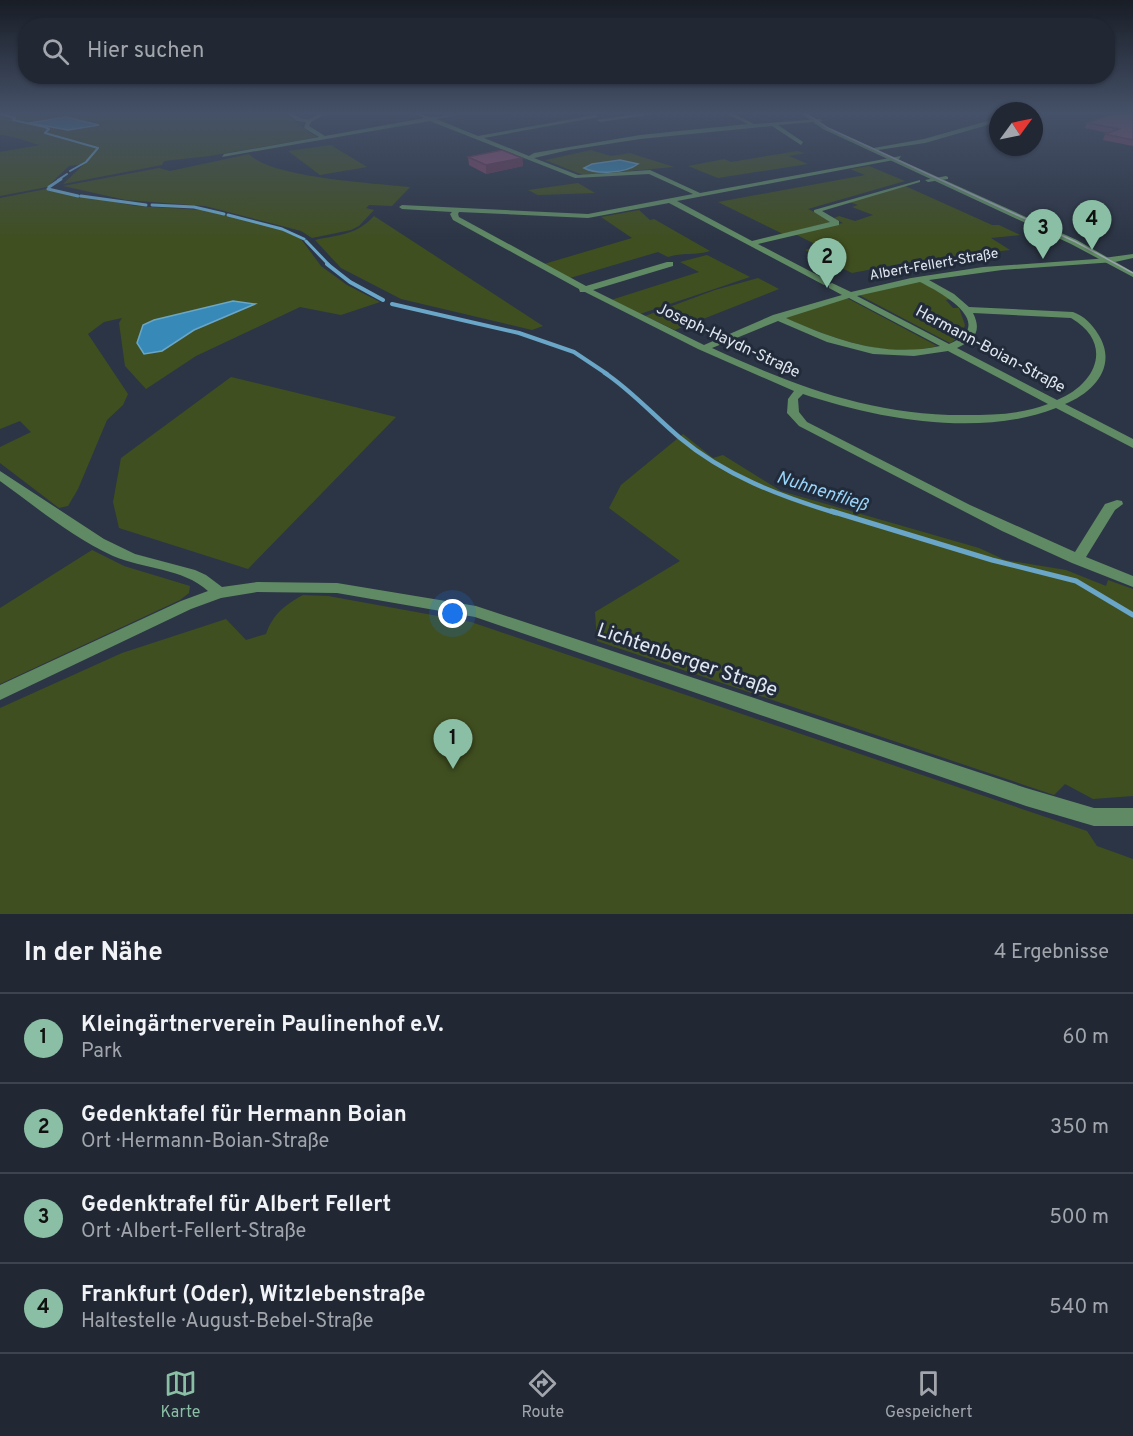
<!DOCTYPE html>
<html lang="de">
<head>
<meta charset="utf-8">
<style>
  :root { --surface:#212834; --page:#2d3440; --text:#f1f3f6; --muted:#a2a6ac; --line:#3e444f; --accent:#8abfa5 }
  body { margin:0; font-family:Overpass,sans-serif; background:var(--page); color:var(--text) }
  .compass { position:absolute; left:989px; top:102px; width:54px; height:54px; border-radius:50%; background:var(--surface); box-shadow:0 2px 4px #0004; rotate:57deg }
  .you { position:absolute; left:453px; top:614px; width:21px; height:21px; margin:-15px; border:4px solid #fff; border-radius:50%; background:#1a73e8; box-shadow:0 0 0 9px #1a73e833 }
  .badge { display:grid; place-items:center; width:39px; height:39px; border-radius:50%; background:var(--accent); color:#111; font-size:20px; font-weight:700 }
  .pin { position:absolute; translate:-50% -50px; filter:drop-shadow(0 2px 3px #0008) }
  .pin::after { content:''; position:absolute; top:32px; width:21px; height:18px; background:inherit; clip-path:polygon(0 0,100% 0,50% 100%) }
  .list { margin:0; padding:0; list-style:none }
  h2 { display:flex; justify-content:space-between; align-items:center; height:78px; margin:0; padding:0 24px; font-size:26px }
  h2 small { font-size:20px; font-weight:400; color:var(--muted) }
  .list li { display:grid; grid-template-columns:39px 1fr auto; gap:18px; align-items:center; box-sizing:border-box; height:90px; padding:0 24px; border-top:2px solid var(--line) }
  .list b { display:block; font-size:22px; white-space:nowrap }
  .list p { margin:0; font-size:20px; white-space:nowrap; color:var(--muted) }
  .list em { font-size:20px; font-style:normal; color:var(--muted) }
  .icon { flex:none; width:33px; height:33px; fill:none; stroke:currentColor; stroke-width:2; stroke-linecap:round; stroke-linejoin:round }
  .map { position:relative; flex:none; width:1133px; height:914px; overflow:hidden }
  .search { position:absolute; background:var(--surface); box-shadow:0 2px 4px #0004; left:18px; right:18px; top:18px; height:66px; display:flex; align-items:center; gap:15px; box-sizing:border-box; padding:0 21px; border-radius:24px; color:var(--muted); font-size:22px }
  .sheet { height:438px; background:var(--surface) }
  nav { display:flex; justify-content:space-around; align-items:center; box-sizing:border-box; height:84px; border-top:2px solid var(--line); background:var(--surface); font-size:16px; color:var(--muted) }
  nav a { display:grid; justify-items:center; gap:3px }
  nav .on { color:var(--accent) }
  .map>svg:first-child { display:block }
</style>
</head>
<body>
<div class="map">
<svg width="1133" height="914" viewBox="0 0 1133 914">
  <rect width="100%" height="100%" fill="#2c3545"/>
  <path fill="#404f20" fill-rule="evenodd" d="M0,112L47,115L59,112H282C295,120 304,130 317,137L210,156L164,161L162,165L63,184L84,164L69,166L47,187L0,196V152L40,145C26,142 15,136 0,135ZM66,117L99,123L68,130L29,123Z
    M331,145L367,167L320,175L288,151Z
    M591,150L611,156L630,153L674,167L583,175L545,160Z
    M797,151L805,153L789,156L808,164L718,178L688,166L724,159L731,162Z
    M249,154C272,178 375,183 410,187L392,206L369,205L366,208L374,210L359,226L351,230L312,238L301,231L205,206L126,200L63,186L159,168L170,171Z
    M869,166L905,181L808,209L834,221L783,234L718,202L865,175L850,169Z
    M578,183L595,193L538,195L528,190Z
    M903,185L992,225H999L1020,235L991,238L1010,250L915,261L852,273L805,250L819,246L795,234L843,223L834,218L839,216L855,221L873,215L852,207L858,205L849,202Z
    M46,189L136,206L203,210L278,228L301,239L321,266L347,285L380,302L341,315L300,307L196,356L146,389L125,366L119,323L122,318L104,322L88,334L128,394L123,405L107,420L78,489L68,506L59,508L0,463V447L31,432L20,421L0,429V198Z
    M639,210L650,220L654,219L710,251C693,256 683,252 668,257L658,252L570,278L544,264L632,238L601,217Z
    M374,216L543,326L532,330L401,299L341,268L315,240C338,235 357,235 374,216Z
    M707,255L750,277L640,314L611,300L699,272L680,262Z
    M758,278L779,289L675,330L645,316L715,290Z
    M921,281L950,299L946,300L953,308H959L965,325L961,336L950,343L859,295Z
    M847,298L937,346C887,360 830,337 784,318Z
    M231,377L396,417L248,569L119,528L113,502L121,458Z
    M683,434L713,458L723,455L781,491L979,548L1005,560L1066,570L1106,586L1108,580L1133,589V796L1093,799L1065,784L1054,795L597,641L595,612L680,561L609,508L621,485Z
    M92,550L124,566L190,586L189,593L180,600L0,684V608Z
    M303,595L328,596L471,622L1087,831L1097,846L1133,859V914H0V708L122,653L226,619L246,640L266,634C273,614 285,605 303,595Z"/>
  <path fill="#378ab7" stroke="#6aa6c8" stroke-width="1.5" d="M66,117L99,125L68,130L29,123Z
    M620,160L638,164C626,173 597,175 584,168L592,164Z
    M233,301L255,304L194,330L162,351L144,354L137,343L143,325L154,320Z"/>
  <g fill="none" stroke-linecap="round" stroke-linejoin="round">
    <path stroke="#6aa6c8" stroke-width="2" d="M0,114L15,118L13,120L45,127L49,129L45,133L98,148L86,162L70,171
      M58,180L67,174"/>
    <path stroke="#6aa6c8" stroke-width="3" d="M49,187L61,179
      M48,189L78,196
      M81,196L146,205
      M152,205L194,207L224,214
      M228,215L282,229L304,239
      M306,241L329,265"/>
    <path stroke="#6aa6c8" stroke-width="4" d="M327,264L350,282L383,300
      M392,304L519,333L574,352L607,374"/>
    <path stroke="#6aa6c8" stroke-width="4.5" d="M605,373C632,391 654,416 679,437C724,475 779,496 836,513"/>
    <path stroke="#6aa6c8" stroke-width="5" d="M831,511L992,560L1076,581L1133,615"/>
    <path fill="#608a64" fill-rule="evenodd" d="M285,112C294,112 300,121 309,119C316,117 320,112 328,112L311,122L309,126L325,136L425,118L411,112C418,112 423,116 430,117C441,119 459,112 471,112L436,119L478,136L595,115L598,117L484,138L529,156L534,153L640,135L748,124L723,112H730L754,124L820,119L823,121L778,125L803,142L801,145L772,126L640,139L569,150L534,158L578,175L650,170L700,193L901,156L899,159L677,201L752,241L830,222L814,212V210L920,180V182L822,211L839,221V225L758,244L827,280V284L824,285L669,203L588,218L459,212L458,214L459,217L586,286L667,262H673V266L593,290L704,345L773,315L842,295L829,288V284L832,283L851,292L911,278L983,267L1096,259L1133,254V258L1115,262L1002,270L929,280L954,294L969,307L1073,312C1084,316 1092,324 1098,334C1118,365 1095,392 1065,404L1133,439V448L1056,408C981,438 877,419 803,394L798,399L799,412L807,422L970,505L1075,552L1105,504L1117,500L1122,501L1123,504L1115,510L1086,557L1133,576V587L1072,563L1002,531L799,426L787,413L788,399L794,391L698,349L585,292H580L579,289L453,220L450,214L452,212L402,209L399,207L402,205L588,214L693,194L649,174L575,178L430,121L222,157L224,154L319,137L304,128L306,122L297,121ZM920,282C942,293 998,324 949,344L857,296ZM849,298L940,346C885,358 835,340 786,318ZM973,313L1071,318C1114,343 1097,384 1057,400L957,348C975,340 982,331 973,313ZM778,321L827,342L873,354L914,356L948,351L1048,404C1022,414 994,415 967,415C873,416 795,386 712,348Z
      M649,112H666L600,122L597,120Z
      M998,118V122L925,143L871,151L868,149L924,139Z
      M946,176L948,177V179L928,182L925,180Z
      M0,471L104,539L135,554L195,570L206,575L222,587L257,582L337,583L476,606L1026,788L1094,808H1133V826H1094L1026,806L475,617L337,593L257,592L221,598L191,609L0,700V685L181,601L208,591C183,568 143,569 113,556C72,537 36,507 0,481Z"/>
    <path fill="#608a64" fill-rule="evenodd" d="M799,112H805L827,127L1077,240L1133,272V277L1071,244L823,129Z"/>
    <path stroke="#9aa2ae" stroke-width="1.5" d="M804,112L828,128L1076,242L1133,273"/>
  </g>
  <path fill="#804364" d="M1133,112V146L1103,140L1105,134L1108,133L1085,128L1087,123Z
    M468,157L522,158L523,166L486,174L469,165Z"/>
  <path fill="#683751" d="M522,158L523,166L486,174V165Z"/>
  <path fill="#954e74" stroke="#683751" stroke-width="1.5" d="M1119,112H1133V140L1105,134L1119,129L1087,123Z
    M502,150L522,158L486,165L468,157Z"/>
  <linearGradient id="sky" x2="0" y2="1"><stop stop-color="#181d26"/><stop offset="0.47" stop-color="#455168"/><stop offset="1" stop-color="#455168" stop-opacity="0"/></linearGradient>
  <rect width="1133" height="240" fill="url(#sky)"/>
  <g text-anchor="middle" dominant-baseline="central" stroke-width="6" stroke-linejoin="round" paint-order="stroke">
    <g font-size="14" fill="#e0e7f1" stroke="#222b3a">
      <text transform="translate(934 265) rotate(-10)">Albert-Fellert-Straße</text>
    </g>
    <g font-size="16" fill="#e0e7f1" stroke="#222b3a">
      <text transform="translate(728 341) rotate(25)">Joseph-Haydn-Straße</text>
      <text transform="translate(990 350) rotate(28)">Hermann-Boian-Straße</text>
    </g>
    <g font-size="18" font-style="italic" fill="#99d5fa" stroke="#222b3a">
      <text transform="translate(822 492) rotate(18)">Nuhnenfließ</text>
    </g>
    <g font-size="20" fill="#e0e7f1" stroke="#222b3a">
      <text transform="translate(687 661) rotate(19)">Lichtenberger Straße</text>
    </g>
  </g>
</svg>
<svg class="compass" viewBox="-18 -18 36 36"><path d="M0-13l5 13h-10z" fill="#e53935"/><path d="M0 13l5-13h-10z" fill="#a2a6ac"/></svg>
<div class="you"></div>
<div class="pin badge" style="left:453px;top:769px">1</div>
<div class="pin badge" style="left:827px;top:288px">2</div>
<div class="pin badge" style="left:1043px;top:259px">3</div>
<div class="pin badge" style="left:1092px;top:250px">4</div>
<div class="search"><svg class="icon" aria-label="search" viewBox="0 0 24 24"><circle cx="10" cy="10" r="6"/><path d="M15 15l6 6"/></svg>Hier suchen</div>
</div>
<section class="sheet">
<h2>In der Nähe<small>4 Ergebnisse</small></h2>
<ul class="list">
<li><span class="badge">1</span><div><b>Kleingärtnerverein Paulinenhof e.V.</b><p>Park</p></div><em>60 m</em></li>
<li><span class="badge">2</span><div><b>Gedenktafel für Hermann Boian</b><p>Ort · Hermann-Boian-Straße</p></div><em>350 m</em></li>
<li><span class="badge">3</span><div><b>Gedenktrafel für Albert Fellert</b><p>Ort · Albert-Fellert-Straße</p></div><em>500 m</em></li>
<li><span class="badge">4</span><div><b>Frankfurt (Oder), Witzlebenstraße</b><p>Haltestelle · August-Bebel-Straße</p></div><em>540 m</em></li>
</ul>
</section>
<nav>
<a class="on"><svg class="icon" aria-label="map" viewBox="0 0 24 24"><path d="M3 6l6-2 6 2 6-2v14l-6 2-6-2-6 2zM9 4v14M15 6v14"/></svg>Karte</a>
<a><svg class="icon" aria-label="directions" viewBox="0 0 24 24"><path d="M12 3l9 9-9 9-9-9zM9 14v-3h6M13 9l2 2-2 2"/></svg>Route</a>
<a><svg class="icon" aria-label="saved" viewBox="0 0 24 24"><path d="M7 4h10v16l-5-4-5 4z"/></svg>Gespeichert</a>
</nav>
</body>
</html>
